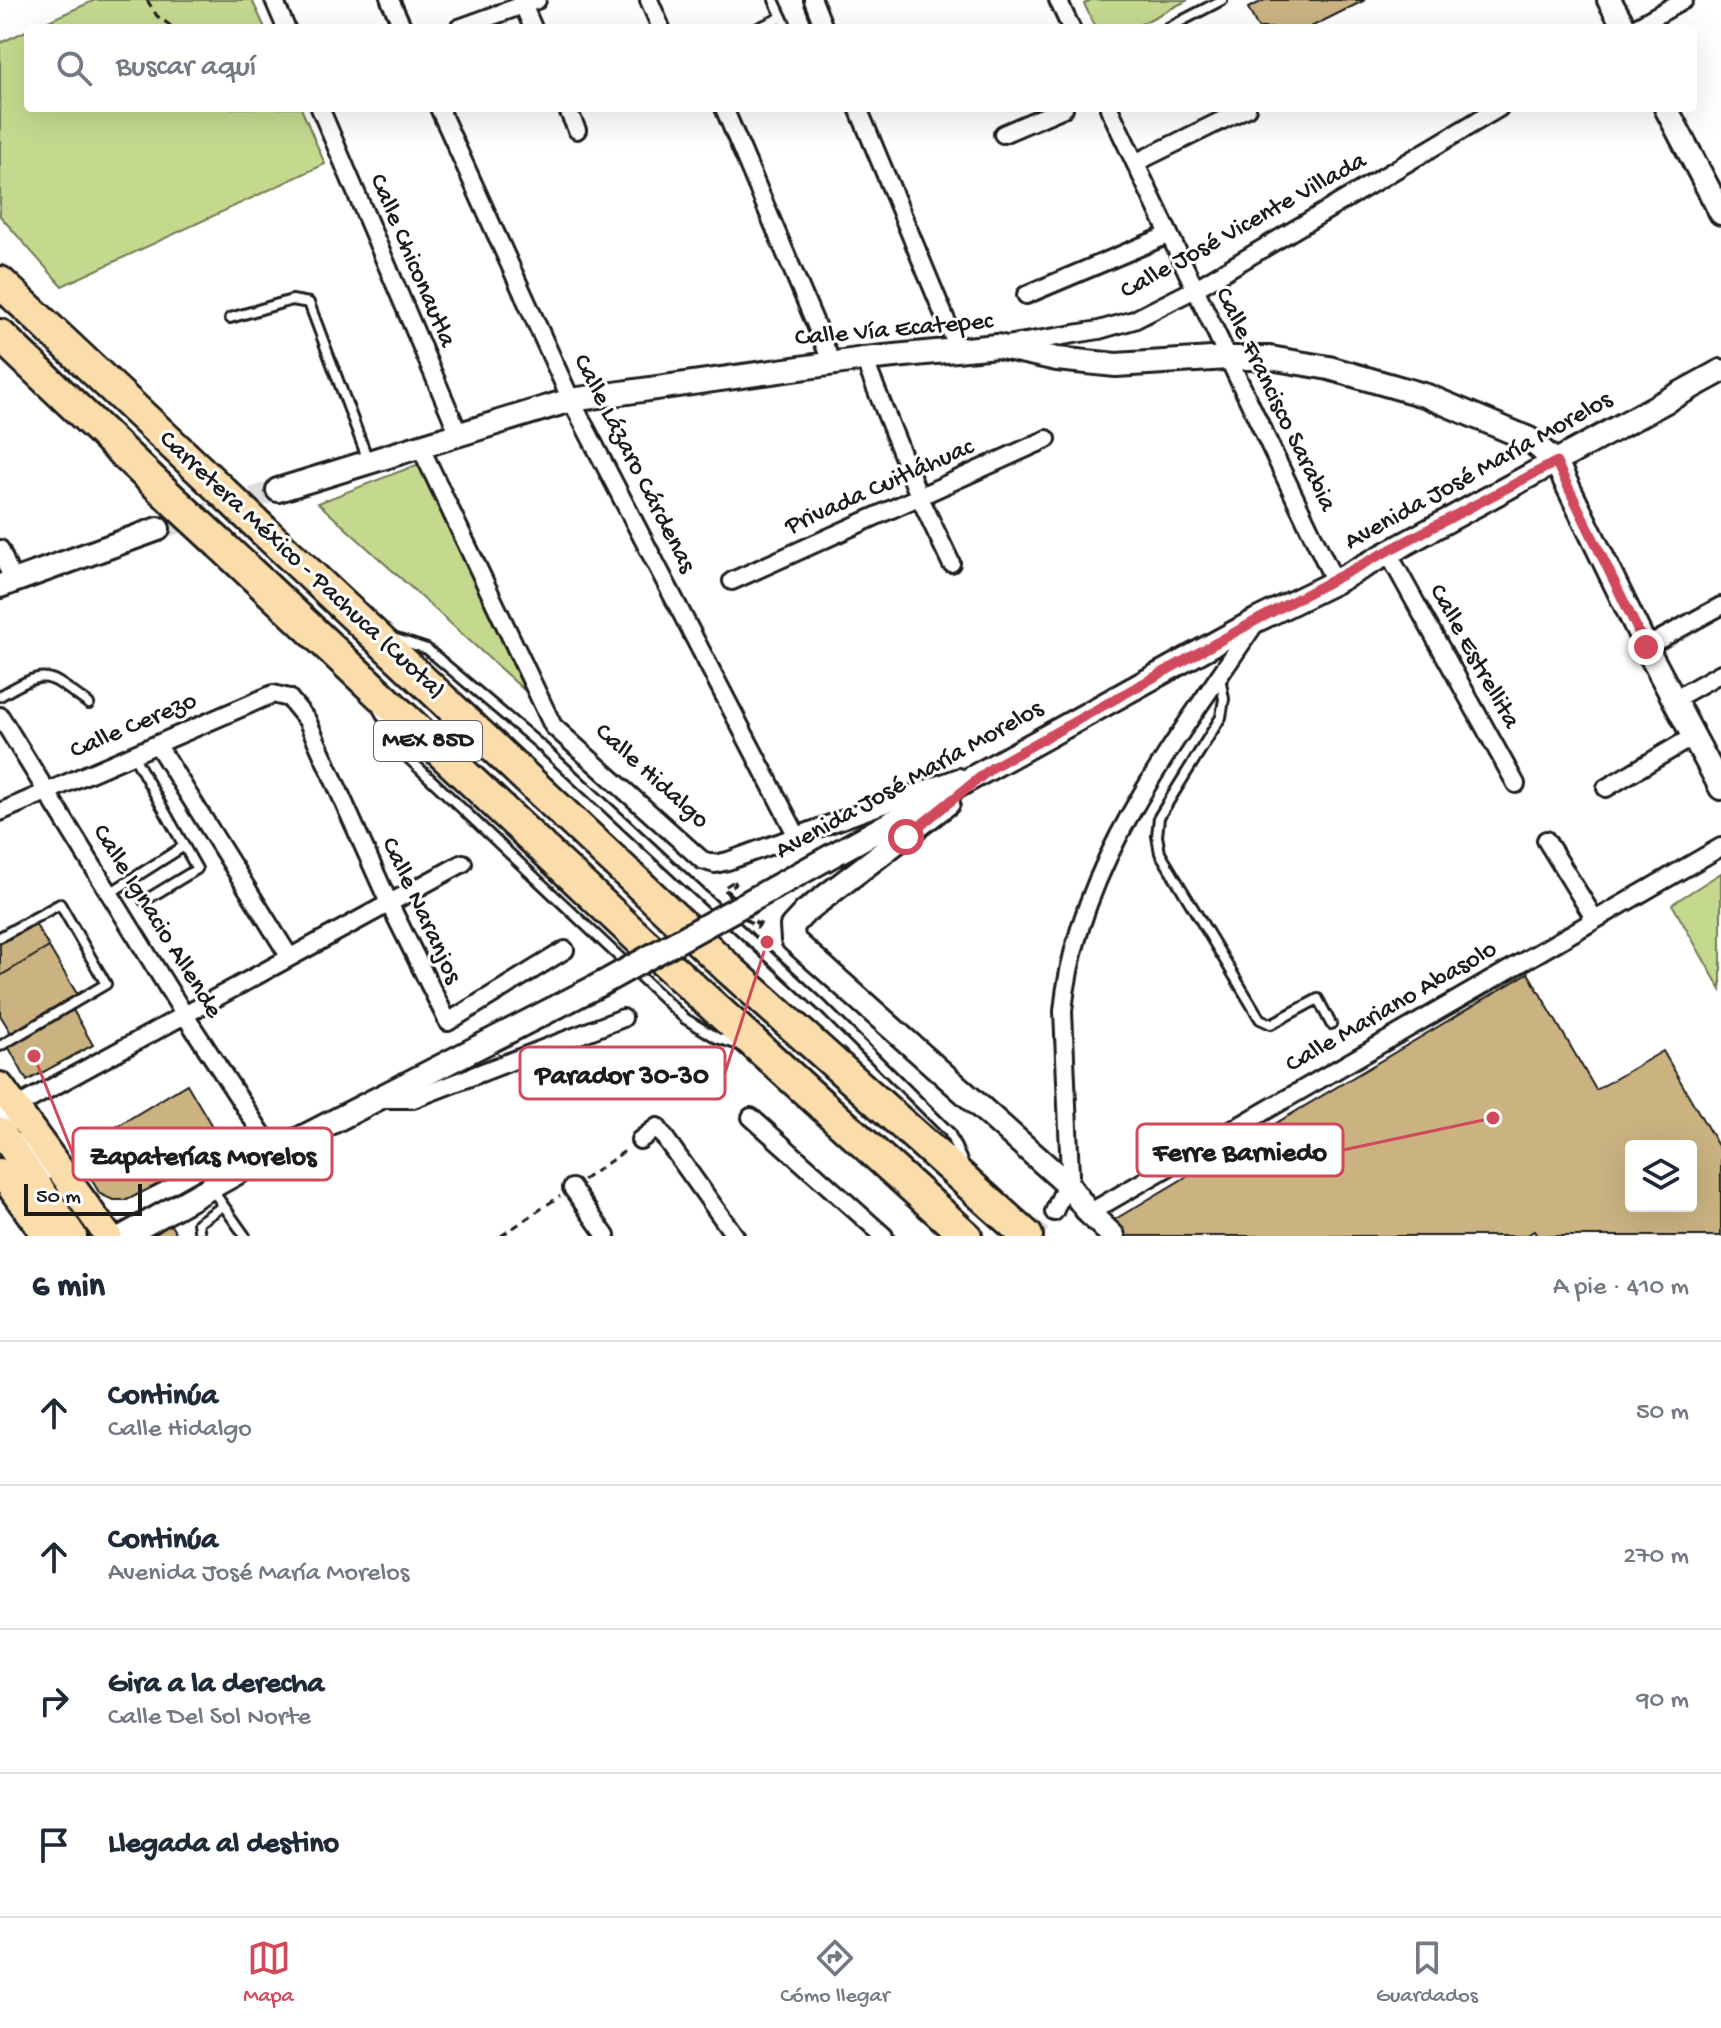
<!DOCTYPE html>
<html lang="es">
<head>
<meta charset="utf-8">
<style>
  :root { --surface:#fff; --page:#f2f2f3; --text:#1f2937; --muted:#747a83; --line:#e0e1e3; --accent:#d1495b }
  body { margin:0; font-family:"Gochi Hand",sans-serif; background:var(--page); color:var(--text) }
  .controls { position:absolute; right:24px; bottom:24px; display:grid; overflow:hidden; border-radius:8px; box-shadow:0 8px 32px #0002 }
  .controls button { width:72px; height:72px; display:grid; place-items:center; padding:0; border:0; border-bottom:2px solid var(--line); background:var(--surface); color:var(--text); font:40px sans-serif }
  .scale { position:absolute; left:24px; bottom:20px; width:118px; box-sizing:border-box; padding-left:8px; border:4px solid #1c1c1c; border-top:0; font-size:22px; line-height:28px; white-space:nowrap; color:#1c1c1c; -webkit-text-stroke:6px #fff; paint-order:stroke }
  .stop { position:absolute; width:24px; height:24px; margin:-18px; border:6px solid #d1495b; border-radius:50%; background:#fff }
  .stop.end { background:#d1495b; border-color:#fff; box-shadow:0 2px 8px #0008 }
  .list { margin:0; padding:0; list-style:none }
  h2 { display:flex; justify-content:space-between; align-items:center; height:104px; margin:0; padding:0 32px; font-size:34px }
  h2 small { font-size:26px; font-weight:400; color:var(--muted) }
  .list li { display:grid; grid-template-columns:52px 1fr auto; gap:24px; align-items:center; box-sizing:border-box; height:144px; padding:0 32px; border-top:2px solid var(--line) }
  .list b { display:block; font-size:30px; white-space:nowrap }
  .list p { margin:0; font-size:26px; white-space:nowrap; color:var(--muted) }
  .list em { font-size:26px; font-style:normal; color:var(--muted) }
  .icon { flex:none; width:44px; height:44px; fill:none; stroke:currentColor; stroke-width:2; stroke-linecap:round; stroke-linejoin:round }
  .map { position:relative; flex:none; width:1721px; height:1236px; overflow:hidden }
  .search { position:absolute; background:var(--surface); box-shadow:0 8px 32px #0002; left:24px; right:24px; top:24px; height:88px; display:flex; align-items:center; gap:20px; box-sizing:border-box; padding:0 28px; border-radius:8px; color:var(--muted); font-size:30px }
  .sheet { height:680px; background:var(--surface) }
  nav { display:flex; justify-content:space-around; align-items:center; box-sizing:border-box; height:112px; border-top:2px solid var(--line); background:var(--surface); font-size:22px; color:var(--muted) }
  nav a { display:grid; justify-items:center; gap:4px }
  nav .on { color:var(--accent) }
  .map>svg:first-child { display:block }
</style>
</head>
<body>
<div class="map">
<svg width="1721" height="1236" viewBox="0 0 1721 1236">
  <rect width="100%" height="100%" fill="#fff"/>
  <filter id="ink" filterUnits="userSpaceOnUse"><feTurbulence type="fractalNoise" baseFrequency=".0125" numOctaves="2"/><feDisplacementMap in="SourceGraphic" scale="16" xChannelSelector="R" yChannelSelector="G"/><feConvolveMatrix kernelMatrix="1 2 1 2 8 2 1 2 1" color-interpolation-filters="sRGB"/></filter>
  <g filter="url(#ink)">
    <path fill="#c4d98e" stroke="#707a55" stroke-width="2" d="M95,0H252L265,28H33Z
      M1091,0H1188L1133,28H1096L1084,4Z
      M28,30V108H301L325,164L62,286L0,216V43Z
      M419,464L525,691L318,503Z
      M1721,873V990L1672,904Z"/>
    <path fill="#cab281" stroke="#1c1c1c" stroke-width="2" fill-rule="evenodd" d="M1265,0H1365L1309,28H1258L1248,8Z
      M33,920L49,947L0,976V939Z
      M49,947L77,994L11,1033L0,1015V976Z
      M1528,973L1596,1090L1663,1051L1721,1151V1236H1537L1534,1231L1526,1236H1122L1107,1224ZM1631,1146H1691V1206H1631Z
      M73,1010L93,1045L27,1081L8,1046Z
      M187,1084L226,1150L127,1200H113L100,1194L75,1152Z
      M170,1224L178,1236H153Z"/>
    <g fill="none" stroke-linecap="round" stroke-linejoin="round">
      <path stroke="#ddd" stroke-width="16" stroke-dasharray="16 8" stroke-linecap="butt" d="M1032,1236L1054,1212"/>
      <path stroke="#ddd" stroke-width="22" stroke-dasharray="22 11" stroke-linecap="butt" d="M158,529L278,490"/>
      <g stroke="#1c1c1c" stroke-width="14">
        <path id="lane" d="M774,0L787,28
          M758,28L782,17
          M1168,28L1222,0
          M230,318L292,300L309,303L368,460
          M396,639L427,649L539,744L822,1006L949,1132L963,1163
          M1220,677L1224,699L1221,717L1159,817L1157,836L1160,853L1260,1019L1271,1024L1318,999L1331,1024
          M0,696C48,668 46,673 89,704
          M378,709L404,754L684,1018L717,1038L739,1045
          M133,755L197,869L144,901
          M110,893L184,846
          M0,937L60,904L106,984L0,1046
          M0,1111L12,1127
          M20,1138L48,1175
          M211,1188L245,1236
          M200,1236L198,1223L223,1206"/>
      </g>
      <g stroke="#1c1c1c" stroke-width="22">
        <path id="street" d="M274,0L286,28
          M390,0L403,28
          M521,0L533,28
          M649,0L661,28
          M813,0L824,28
          M1058,0L1071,28
          M459,28L537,0
          M1634,28L1684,0
          M320,108L458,432
          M439,108L571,400L797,836
          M567,108L577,130
          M724,108L832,363
          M858,108L958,349
          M1109,108L1335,582
          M1003,134L1064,108
          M1135,163L1247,108
          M1026,295L1168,235
          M1007,345L1099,330L1134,320L1193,290L1499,108
          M864,359L919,496L951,563
          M419,444L553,726L702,860L715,864L728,861L959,777
          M0,549L13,581
          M1388,553L1516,784
          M732,581L1047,439
          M1646,647L1721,606
          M1675,699L1721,673
          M0,716L184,1014L274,1152
          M157,744L289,956
          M1606,788L1694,736
          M0,812L273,694L289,698L307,720L389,903L448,1022L565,950
          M1546,840L1594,918
          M378,1099H413L623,1018
          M16,1107L463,863
          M751,1117L884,1236
          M640,1140L657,1127L735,1236
          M572,1188L606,1236
          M1054,1212L1070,1175L1063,1011C1077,863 1177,741 1256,622
          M1089,1213L1721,847"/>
      </g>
      <g stroke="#1c1c1c" stroke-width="28">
        <path id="secondary" d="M1609,0L1625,28
          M1666,108L1721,213
          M278,490L571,400L864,359L997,346L1057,359L1116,365L1228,358H1270L1329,368L1427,396L1529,439L1556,462L1646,647L1721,788
          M0,586L158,529
          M948,803L805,912L792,926L793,940L1068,1185L1089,1213L1113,1236
          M741,906L1257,620L1335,582L1721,371
          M124,1236L274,1152L601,984"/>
      </g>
      <g stroke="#1c1c1c" stroke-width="32">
        <path id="primary" d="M0,1086L108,1236
          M0,1131L73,1236
          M0,1172L46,1236"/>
      </g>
      <g stroke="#1c1c1c" stroke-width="36">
        <path id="highway" d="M0,282L222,491
          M0,335L178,505
          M263,530L728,968L1027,1236
          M220,544L637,937L966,1236"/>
      </g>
      <path stroke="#1c1c1c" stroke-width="3" stroke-dasharray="8 6" stroke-linecap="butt" d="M147,0L157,16L174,28
        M734,881L736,884L727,890L757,924L763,920L757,928L726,902L731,898L723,888Z
        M583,1180L629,1148
        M501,1236L560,1196"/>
      <use href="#lane" stroke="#fff" stroke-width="8"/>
      <use href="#street" stroke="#fff" stroke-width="16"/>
      <use href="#secondary" stroke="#fff" stroke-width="22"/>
      <use href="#primary" stroke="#faddab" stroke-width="26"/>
      <use href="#highway" stroke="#faddab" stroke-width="30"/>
      <g stroke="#1c1c1c" stroke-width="28" stroke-linecap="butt">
        <path id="secondary-bridge" d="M601,984L741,906"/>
      </g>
      <g stroke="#1c1c1c" stroke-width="36" stroke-linecap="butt">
        <path id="highway-bridge" d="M222,491L263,530
          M178,505L220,544"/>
      </g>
      <use href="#secondary-bridge" stroke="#fff" stroke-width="22"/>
      <use href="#highway-bridge" stroke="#faddab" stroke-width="30"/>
    </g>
  </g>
  <g fill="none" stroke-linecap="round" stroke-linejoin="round" filter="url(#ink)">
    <path stroke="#d1495b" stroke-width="10" d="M906,837L993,767L1257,620L1556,462L1646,647"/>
  </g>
  <g text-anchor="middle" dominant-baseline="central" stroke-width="6" stroke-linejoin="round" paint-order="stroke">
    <rect fill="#fff" stroke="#606060" stroke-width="2" x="374" y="721" width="108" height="40" rx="6"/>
    <g font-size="24" font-weight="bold" fill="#1c1c1c">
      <text x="428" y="741">MEX 85D</text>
    </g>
    <g font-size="26" fill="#1c1c1c" stroke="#fff">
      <text transform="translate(1244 227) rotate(-29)">Calle José Vicente Villada</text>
      <text transform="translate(411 261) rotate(67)">Calle Chiconautla</text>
      <text transform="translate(894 331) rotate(-5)">Calle Vía Ecatepec</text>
      <text transform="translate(1274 400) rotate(64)">Calle Francisco Sarabia</text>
      <text transform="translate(633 464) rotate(63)">Calle Lázaro Cárdenas</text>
      <text transform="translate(1479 472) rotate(-29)">Avenida José María Morelos</text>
      <text transform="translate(880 488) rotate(-24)">Privada Cuitláhuac</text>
      <text transform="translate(301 566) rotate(43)">Carretera México - Pachuca (Cuota)</text>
      <text transform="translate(1473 657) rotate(61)">Calle Estrellita</text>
      <text transform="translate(134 727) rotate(-23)">Calle Cerezo</text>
      <text transform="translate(651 777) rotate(42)">Calle Hidalgo</text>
      <text transform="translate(910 781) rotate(-29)">Avenida José María Morelos</text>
      <text transform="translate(420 911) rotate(65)">Calle Naranjos</text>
      <text transform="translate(156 922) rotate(58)">Calle Ignacio Allende</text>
      <text transform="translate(1392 1008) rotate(-30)">Calle Mariano Abasolo</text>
    </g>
  </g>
  <path fill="none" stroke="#d1495b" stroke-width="3" d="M767 942L725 1073M1493 1118L1343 1150M34 1056L73 1154"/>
  <g fill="#d1495b" stroke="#fff" stroke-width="3">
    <circle cx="767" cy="942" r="8"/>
    <circle cx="1493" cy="1118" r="8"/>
    <circle cx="34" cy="1056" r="8"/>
  </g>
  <g fill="#fff" stroke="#d1495b" stroke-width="3">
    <rect x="520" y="1047" width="205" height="52" rx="8"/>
    <rect x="1137" y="1124" width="206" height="52" rx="8"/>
    <rect x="73" y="1128" width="259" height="52" rx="8"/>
  </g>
  <g font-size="28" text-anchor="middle" font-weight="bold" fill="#1c1c1c">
    <text x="622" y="1083">Parador 30-30</text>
    <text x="1240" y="1160">Ferre Barniedo</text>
    <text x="203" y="1164">Zapaterías Morelos</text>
  </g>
</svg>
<div class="controls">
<button><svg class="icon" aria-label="layers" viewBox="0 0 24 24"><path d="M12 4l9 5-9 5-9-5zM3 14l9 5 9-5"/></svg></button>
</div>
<div class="scale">50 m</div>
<div class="stop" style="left:906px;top:837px"></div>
<div class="stop end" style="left:1646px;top:647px"></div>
<div class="search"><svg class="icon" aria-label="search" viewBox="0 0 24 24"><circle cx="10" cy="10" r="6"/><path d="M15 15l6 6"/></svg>Buscar aquí</div>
</div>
<section class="sheet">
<h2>6 min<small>A pie · 410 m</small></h2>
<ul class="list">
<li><svg class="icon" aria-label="ahead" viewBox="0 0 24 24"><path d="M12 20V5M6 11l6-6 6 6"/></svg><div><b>Continúa</b><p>Calle Hidalgo</p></div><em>50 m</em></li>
<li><svg class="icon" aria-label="ahead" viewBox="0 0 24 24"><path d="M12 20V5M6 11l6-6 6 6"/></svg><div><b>Continúa</b><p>Avenida José María Morelos</p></div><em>270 m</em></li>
<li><svg class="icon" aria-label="right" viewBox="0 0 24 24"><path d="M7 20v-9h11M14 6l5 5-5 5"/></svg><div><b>Gira a la derecha</b><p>Calle Del Sol Norte</p></div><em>90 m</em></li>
<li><svg class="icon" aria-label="arrive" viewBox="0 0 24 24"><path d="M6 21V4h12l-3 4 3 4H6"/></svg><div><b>Llegada al destino</b></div></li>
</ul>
</section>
<nav>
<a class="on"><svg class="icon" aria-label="map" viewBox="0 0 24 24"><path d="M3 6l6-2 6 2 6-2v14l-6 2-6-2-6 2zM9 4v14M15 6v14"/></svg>Mapa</a>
<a><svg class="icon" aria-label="directions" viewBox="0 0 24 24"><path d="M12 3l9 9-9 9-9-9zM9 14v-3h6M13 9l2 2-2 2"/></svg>Cómo llegar</a>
<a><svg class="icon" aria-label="saved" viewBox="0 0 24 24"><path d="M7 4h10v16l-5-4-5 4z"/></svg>Guardados</a>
</nav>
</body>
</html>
